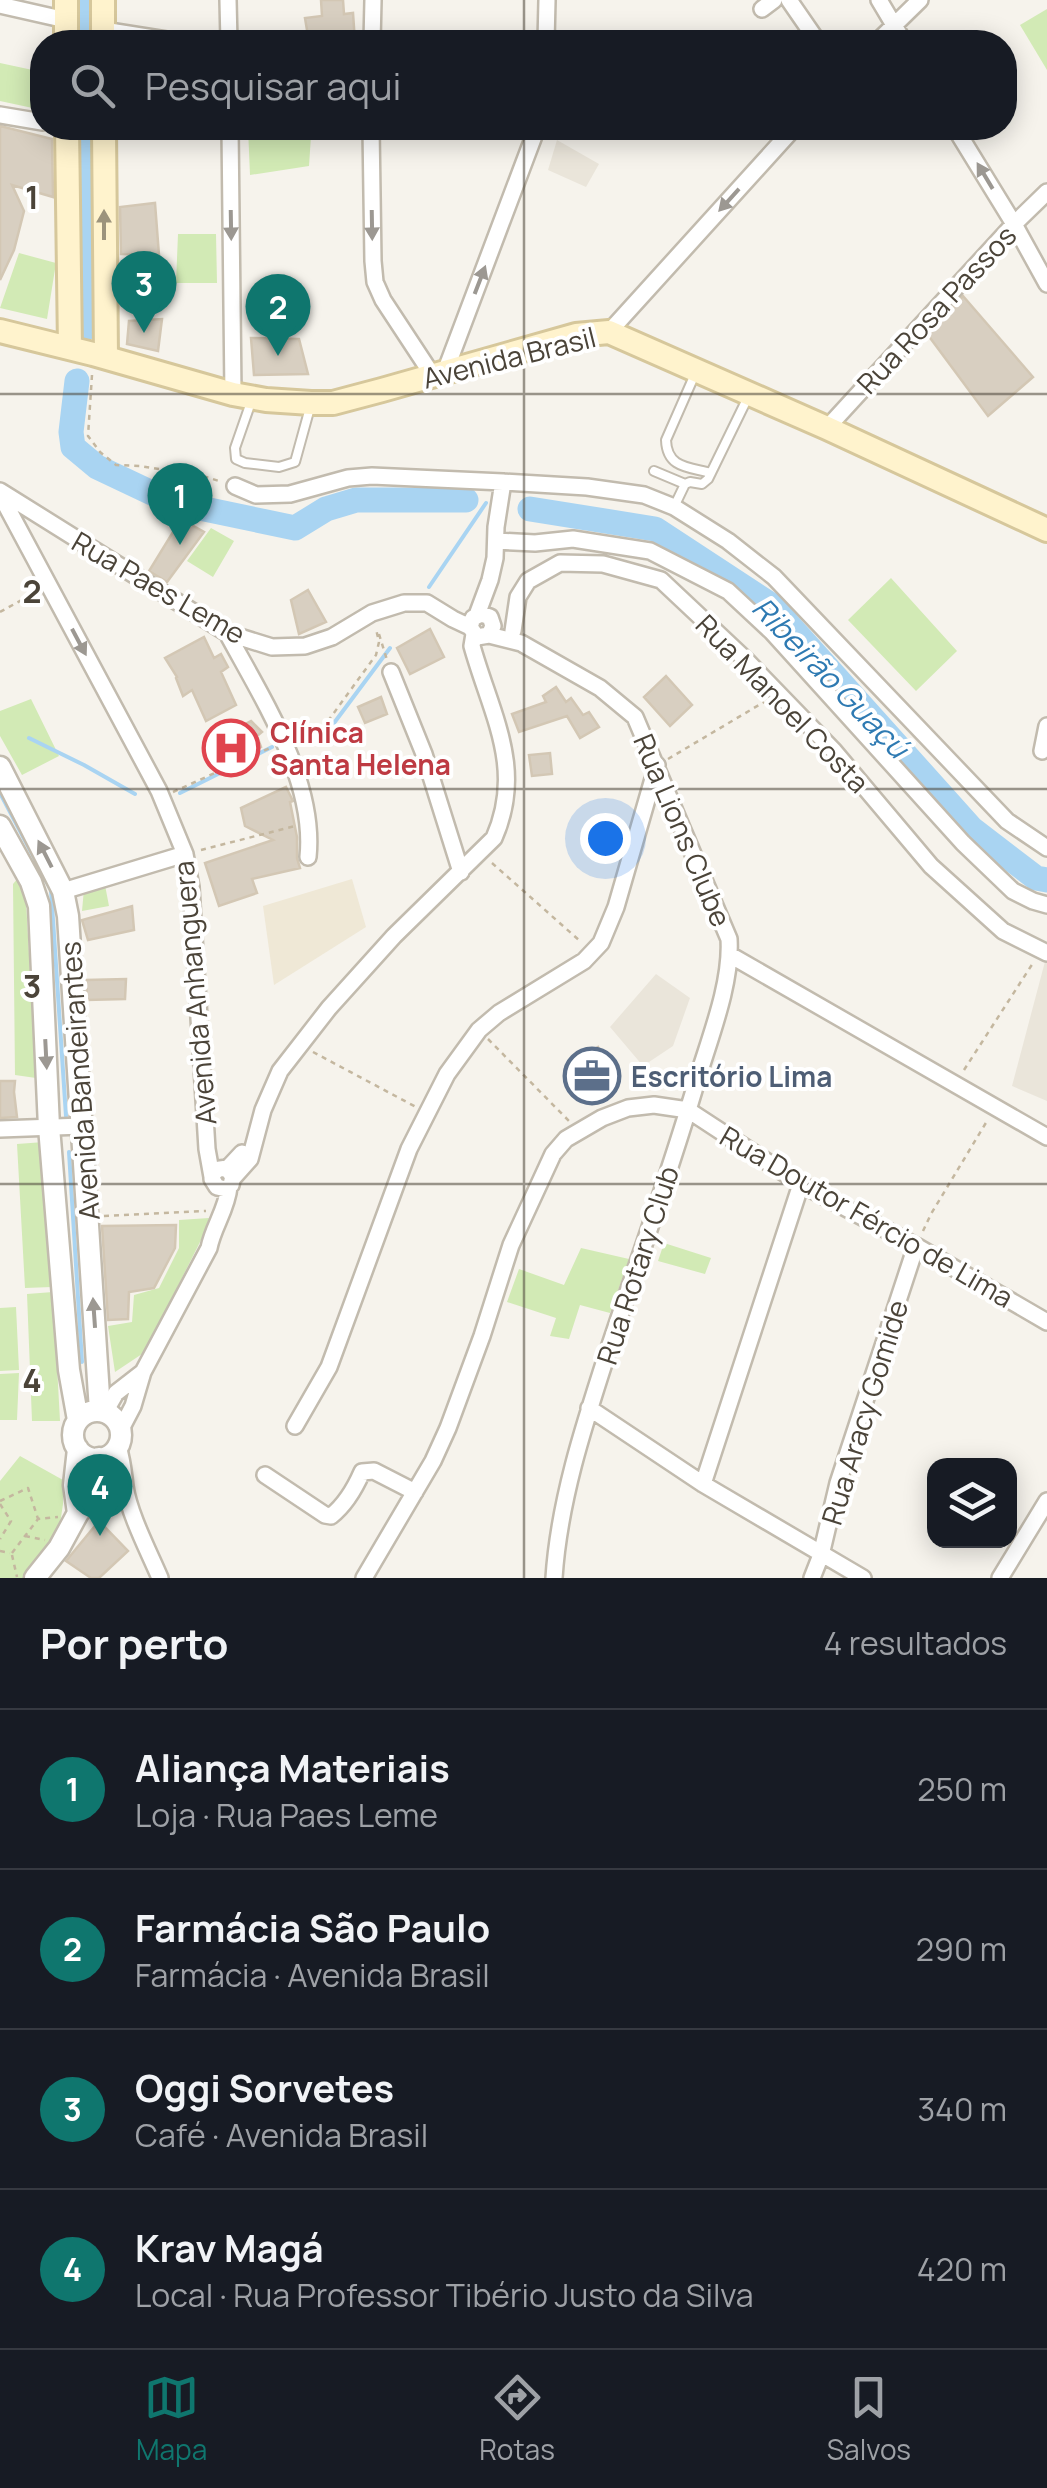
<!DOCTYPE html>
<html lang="pt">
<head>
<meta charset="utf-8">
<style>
  :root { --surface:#171b24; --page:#20242c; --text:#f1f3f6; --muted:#9ea1a6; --line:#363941; --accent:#0f766e }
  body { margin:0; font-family:Manrope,sans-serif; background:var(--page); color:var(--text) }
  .controls { position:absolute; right:30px; bottom:30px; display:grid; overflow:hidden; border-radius:20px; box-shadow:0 5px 25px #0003 }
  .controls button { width:90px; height:90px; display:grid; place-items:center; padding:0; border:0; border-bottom:2px solid var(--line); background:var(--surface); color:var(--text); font:50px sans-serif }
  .you { position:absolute; left:605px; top:838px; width:35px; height:35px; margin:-25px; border:8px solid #fff; border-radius:50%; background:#1a73e8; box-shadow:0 0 0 15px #1a73e833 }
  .badge { display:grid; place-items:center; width:65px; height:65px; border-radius:50%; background:var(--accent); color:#fff; font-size:32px; font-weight:700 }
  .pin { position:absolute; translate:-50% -82px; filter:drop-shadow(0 2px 5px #0008) }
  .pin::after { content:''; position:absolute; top:52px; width:35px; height:30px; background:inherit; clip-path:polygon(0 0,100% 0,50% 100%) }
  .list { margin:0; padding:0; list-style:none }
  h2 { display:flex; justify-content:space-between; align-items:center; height:130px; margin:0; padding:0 40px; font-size:42px }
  h2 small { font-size:32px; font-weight:400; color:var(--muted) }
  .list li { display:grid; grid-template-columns:65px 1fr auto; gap:30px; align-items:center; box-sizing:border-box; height:160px; padding:0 40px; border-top:2px solid var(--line) }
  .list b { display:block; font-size:38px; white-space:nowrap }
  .list p { margin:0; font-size:32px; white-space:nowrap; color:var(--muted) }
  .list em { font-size:32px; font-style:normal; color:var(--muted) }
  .icon { flex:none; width:55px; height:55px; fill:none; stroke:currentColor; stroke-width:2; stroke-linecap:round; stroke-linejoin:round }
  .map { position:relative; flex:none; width:1047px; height:1578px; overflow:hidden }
  .search { position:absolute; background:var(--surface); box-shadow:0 5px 25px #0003; left:30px; right:30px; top:30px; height:110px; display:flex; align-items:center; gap:25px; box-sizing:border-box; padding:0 35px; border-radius:40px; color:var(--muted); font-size:38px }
  .sheet { height:770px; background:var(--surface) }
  nav { display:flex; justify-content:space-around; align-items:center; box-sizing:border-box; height:140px; border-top:2px solid var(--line); background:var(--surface); font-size:28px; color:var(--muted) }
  nav a { display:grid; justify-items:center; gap:5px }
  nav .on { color:var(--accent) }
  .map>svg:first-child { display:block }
</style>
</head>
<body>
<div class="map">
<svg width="1047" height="1578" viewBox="0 0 1047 1578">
  <rect width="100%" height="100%" fill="#f6f3ec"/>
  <path fill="#eae5da" d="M557,140L599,164L586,187L548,170Z
    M1047,954V1101L1012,1086Z
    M656,974L690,998L673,1046L643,1066L610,1027Z"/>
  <path fill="#efe8d6" d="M352,879L366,927L274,985L263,906Z"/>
  <path fill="#d2eab5" d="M1047,9V70L1020,25Z
    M0,63L42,72V110L0,101Z
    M248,128H355V130L311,136L309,166L250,175Z
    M178,234H216L217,283H176Z
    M19,253L56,263L47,319L0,308Z
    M211,528L234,541L213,577L187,561Z
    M891,578L957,651L916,691L848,620Z
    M31,699L59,756L22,775L0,736V711Z
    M19,877L26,901L36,1078L15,1075L13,884Z
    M105,885L109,906L82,911L84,889Z
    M44,1142L52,1287L25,1288L17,1144Z
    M209,1218L202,1238L145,1352L115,1372L108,1326L132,1322L134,1295L159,1288L179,1248V1220Z
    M664,1243L711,1258L705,1274L658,1261Z
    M581,1248L629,1259L610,1313L580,1305L569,1339L550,1336L556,1318L507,1302L519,1269L564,1285Z
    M53,1292L60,1421H32L27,1294Z
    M16,1307L19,1370L0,1371V1308Z
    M19,1373L17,1420H0V1374Z
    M20,1456L63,1480V1504L57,1545L26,1578H0V1481Z"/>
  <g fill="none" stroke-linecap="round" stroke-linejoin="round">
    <path stroke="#a9d4f2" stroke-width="4" d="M429,587L486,503
      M29,738L84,765L135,794
      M302,741L334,723L390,648
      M0,793L51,890L66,1116
      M180,793L272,747
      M69,1152L82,1362"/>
    <path stroke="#a9d4f2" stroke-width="25" d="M78,0L79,42
      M80,128L83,330
      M77,381L71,432L73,447L97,467L171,502L295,528L326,509L356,500H466
      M530,509L655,529L771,605L972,829L1036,878L1047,880"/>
  </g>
  <path fill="#d8cfc1" stroke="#d3c7b4" stroke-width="2.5" d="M321,0H343L344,14L353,13L355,42H309L305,18L322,16Z
    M0,126L52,139L53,197L12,185L24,211L14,250L0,280Z
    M155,203L159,255L121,254L120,207Z
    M963,296L1033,377L988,416L928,335Z
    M162,319L158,351L127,344L129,321Z
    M251,338L299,339L308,374L254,375Z
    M181,519L204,532L167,582L149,571Z
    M308,590L326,622L299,634L291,600Z
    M430,629L444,657L410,674L397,648Z
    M204,637L214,658L221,654L228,667L221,672L236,705L206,721L192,690L183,696L176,678L177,677L165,658Z
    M666,676L692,705L670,726L644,697Z
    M556,687L566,702L571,698L583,715L589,712L599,727L580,738L567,716L519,732L512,714L546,702L543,696Z
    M381,697L387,714L365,723L358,707Z
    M251,721L262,732L257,736L261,747L241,759L238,749L225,757L219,738Z
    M550,753L552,774L532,776L529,755Z
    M286,787L293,801L290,802L297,837V858L300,868L252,879L257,893L219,906L205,863L273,840L245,826L241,808Z
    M132,906L134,930L88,940L82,920Z
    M126,979L125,999L87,1000L86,980Z
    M598,1047L617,1082L587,1100L565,1069Z
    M0,1081H15L14,1092L17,1117L0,1118Z
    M176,1225L175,1248L154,1288L129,1292L128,1319L108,1320L102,1226Z
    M99,1521L128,1551L99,1578H91L66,1561Z"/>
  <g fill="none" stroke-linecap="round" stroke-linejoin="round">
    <g stroke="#c2bbae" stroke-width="12">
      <path id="service" d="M695,374L666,440C667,468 688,467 711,473
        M251,402L235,448L236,459L245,463L279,467L295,462L311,404
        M654,471L685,484
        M674,507L685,484L690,482L702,484L708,479L749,395"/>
    </g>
    <g stroke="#c2bbae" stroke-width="20">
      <path id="minor" d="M228,0L229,42
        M789,0L818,42
        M879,0L904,42
        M0,5L66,20
        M762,9L774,0
        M103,30L179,42
        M372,42L373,0
        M546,42L547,0
        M877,42L920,0
        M0,115L42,122
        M230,128L233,394
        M371,128L373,261L375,282L383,300L433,376
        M955,128L1014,224L1047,284
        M609,332L794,128
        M445,372L537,128
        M827,428L1014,224L1047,192
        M235,486L256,495L290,494L348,478L372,476L503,482L587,487L644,495L674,507L728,541L774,577L1007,821L1047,848
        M0,491L227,633L272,647L305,646L332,637L372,613L404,603H427L453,619L470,627L477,637L489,635L493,626L490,617L481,614L473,618L470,627
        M0,494L159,791L185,854L191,887L207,1149L212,1177
        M496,541L535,543L573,539L650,551L728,591L772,632L963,843L1013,891L1033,901L1047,905
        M477,615L490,580L495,558L496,527L503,482
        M513,631L518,597L528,581L560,563L603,564L661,580L745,659L834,751L931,866L1003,931L1047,953
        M227,633C262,698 316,781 308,857
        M489,635L521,643L600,688L635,717L729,939C732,985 708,1042 695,1087C669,1175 638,1261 609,1348C585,1422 559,1500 554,1578
        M391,672L424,754L461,872
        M1042,751L1047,726
        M63,891L185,854
        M730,955L1047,1137
        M0,1129L82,1126
        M227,1169L233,1176L231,1185L226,1189L217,1187L212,1179C213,1171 219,1167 227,1169L242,1153
        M233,1178L250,1159L263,1110L280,1071L329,1008L394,936L494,838C525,768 491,714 472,646L474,634
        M589,1408L703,1484L863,1578
        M105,1412L116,1393L143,1372
        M295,1426L329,1367L409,1149L447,1074L479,1030L499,1013L584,961L601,943L616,907L657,765
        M121,1429L133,1406L143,1372L209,1248C213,1227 227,1209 229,1187
        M118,1446C123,1463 123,1470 125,1486C129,1514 149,1552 160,1578
        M265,1475L325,1515L331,1516C345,1505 355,1488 362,1472L374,1471L415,1492
        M703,1484L801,1184
        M364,1578L433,1461L448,1428L482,1336L511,1245L553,1154L566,1139L602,1118L628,1108L654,1105L688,1110L801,1184L916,1246L1047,1322
        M812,1578L821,1555L838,1483L916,1246
        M1000,1578L1047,1501"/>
    </g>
    <g stroke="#c2bbae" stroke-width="25">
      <path id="tertiary" d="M0,767L63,891L68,916L100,1411
        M0,826L31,882L39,906L49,1127L69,1370L78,1420
        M73 1435a24 24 0 1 1 48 0a24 24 0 1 1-48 0Z
        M78,1513L74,1485L78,1449
        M35,1578L59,1548L78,1513L88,1501L97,1480L99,1458"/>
    </g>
    <g stroke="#d6c79b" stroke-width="28">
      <path id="secondary" d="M66,0V42
        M103,0V42
        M67,128L70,348
        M104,128L106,357
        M0,331L93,354L233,394L266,400L311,403H333L382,390L576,335L609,332L827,428L1047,530"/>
    </g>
    <path stroke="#c4b79f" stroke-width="2.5" stroke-dasharray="5 5" stroke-linecap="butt" d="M388,134L520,130
      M92,375L88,436L100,452L116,465L140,466L203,476L219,481
      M0,612L38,591
      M379,634L387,660
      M328,721L376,655L379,642L376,629
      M668,759L764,702
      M173,792L270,748
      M201,850L295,826
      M492,863L580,941
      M488,1039L570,1122
      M313,1052L416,1107
      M964,1070L1033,963
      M104,1216L206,1211
      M923,1231L931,1214L987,1121
      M0,1501L28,1488L38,1519
      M0,1504L11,1521L0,1539
      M25,1536L45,1540
      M0,1551L10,1553
      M12,1553L38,1519L58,1517
      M12,1555L17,1577"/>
    <use href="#service" stroke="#fff" stroke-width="8"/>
    <use href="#minor" stroke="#fff" stroke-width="15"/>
    <use href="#tertiary" stroke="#fff" stroke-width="20"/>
    <use href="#secondary" stroke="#fff3cd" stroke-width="22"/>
  </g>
  <defs><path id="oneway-solid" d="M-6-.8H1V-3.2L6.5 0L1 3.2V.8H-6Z" transform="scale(2.5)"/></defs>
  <g fill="#9c9892">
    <use href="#oneway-solid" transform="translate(985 176) rotate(-121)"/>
    <use href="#oneway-solid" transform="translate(729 200) rotate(132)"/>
    <use href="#oneway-solid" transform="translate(231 225) rotate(89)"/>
    <use href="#oneway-solid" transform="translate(372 225) rotate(89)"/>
    <use href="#oneway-solid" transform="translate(480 280) rotate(-69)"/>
    <use href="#oneway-solid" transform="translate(79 642) rotate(62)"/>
    <use href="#oneway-solid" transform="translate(45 854) rotate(-117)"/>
    <use href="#oneway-solid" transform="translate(46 1054) rotate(87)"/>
    <use href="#oneway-solid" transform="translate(94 1313) rotate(-94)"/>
  </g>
  <use fill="#9c937c" href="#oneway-solid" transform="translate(104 225) rotate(-90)"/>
  <path fill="none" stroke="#4b4439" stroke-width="2.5" stroke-opacity="0.55" d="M524,0V42M524,128V1578M0,394H1047M0,789H1047M0,1184H1047"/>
  <defs>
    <g id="hospital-ring" transform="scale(2.875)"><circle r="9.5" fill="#fff" stroke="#e0444e" stroke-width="1.5"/><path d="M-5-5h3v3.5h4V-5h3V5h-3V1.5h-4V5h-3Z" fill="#e0444e"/></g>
    <g id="office-ring" transform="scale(2.875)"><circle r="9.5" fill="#fff" stroke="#5c6f8a" stroke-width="1.5"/><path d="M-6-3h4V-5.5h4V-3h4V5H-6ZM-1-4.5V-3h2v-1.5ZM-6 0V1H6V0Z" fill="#5c6f8a"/></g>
  </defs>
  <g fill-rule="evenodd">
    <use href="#hospital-ring" x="231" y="748"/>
    <use href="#office-ring" x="592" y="1076"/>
  </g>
  <g text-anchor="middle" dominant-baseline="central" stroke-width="8" stroke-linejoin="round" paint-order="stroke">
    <g font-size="28" fill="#4b4439" stroke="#fff">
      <text transform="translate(936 309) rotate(-47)">Rua Rosa Passos</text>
      <text transform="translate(509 357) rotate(-14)">Avenida Brasil</text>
      <text transform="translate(159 587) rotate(30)">Rua Paes Leme</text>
      <text transform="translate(783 703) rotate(46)">Rua Manoel Costa</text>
      <text transform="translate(683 830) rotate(67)">Rua Lions Clube</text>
      <text transform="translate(194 993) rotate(-95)">Avenida Anhanguera</text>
      <text transform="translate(79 1081) rotate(-94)">Avenida Bandeirantes</text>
      <text transform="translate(867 1216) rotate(30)">Rua Doutor Fércio de Lima</text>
      <text transform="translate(637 1265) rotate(-72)">Rua Rotary Club</text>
      <text transform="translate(864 1412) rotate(-73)">Rua Aracy Gomide</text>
    </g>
    <g font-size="28" font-weight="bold" fill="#be3a42" stroke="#fff" text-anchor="start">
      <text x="270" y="732">Clínica<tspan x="270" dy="32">Santa Helena</tspan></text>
    </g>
    <g font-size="28" font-weight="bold" fill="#4e5e75" stroke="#fff" text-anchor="start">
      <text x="631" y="1076">Escritório Lima</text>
    </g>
    <g font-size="30" font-style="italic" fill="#2e7ab2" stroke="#fff">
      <text transform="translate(831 677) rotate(46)">Ribeirão Guaçú</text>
    </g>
  </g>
  <g font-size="32" text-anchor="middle" font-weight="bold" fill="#4b4439" stroke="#fff" stroke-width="8" stroke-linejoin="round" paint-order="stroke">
    <text x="32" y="209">1</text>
    <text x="32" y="603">2</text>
    <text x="32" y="998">3</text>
    <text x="32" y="1392">4</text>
  </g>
</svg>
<div class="controls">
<button><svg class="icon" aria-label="layers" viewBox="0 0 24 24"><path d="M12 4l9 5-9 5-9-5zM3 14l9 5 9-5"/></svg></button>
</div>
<div class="you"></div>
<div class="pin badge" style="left:180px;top:545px">1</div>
<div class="pin badge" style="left:278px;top:356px">2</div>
<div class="pin badge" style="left:144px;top:333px">3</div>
<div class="pin badge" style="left:100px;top:1536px">4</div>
<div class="search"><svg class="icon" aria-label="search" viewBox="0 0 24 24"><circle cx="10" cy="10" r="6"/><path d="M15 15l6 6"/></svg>Pesquisar aqui</div>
</div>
<section class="sheet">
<h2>Por perto<small>4 resultados</small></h2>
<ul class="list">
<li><span class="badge">1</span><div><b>Aliança Materiais</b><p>Loja · Rua Paes Leme</p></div><em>250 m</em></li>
<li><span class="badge">2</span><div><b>Farmácia São Paulo</b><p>Farmácia · Avenida Brasil</p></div><em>290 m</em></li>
<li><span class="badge">3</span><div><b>Oggi Sorvetes</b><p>Café · Avenida Brasil</p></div><em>340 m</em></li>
<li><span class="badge">4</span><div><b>Krav Magá</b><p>Local · Rua Professor Tibério Justo da Silva</p></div><em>420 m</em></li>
</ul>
</section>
<nav>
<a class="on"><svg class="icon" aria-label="map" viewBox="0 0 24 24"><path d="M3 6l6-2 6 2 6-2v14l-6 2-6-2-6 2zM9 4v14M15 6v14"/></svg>Mapa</a>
<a><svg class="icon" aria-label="directions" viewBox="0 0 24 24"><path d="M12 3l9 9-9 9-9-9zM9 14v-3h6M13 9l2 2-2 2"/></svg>Rotas</a>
<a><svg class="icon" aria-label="saved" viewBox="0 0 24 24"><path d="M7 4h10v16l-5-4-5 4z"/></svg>Salvos</a>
</nav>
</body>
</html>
